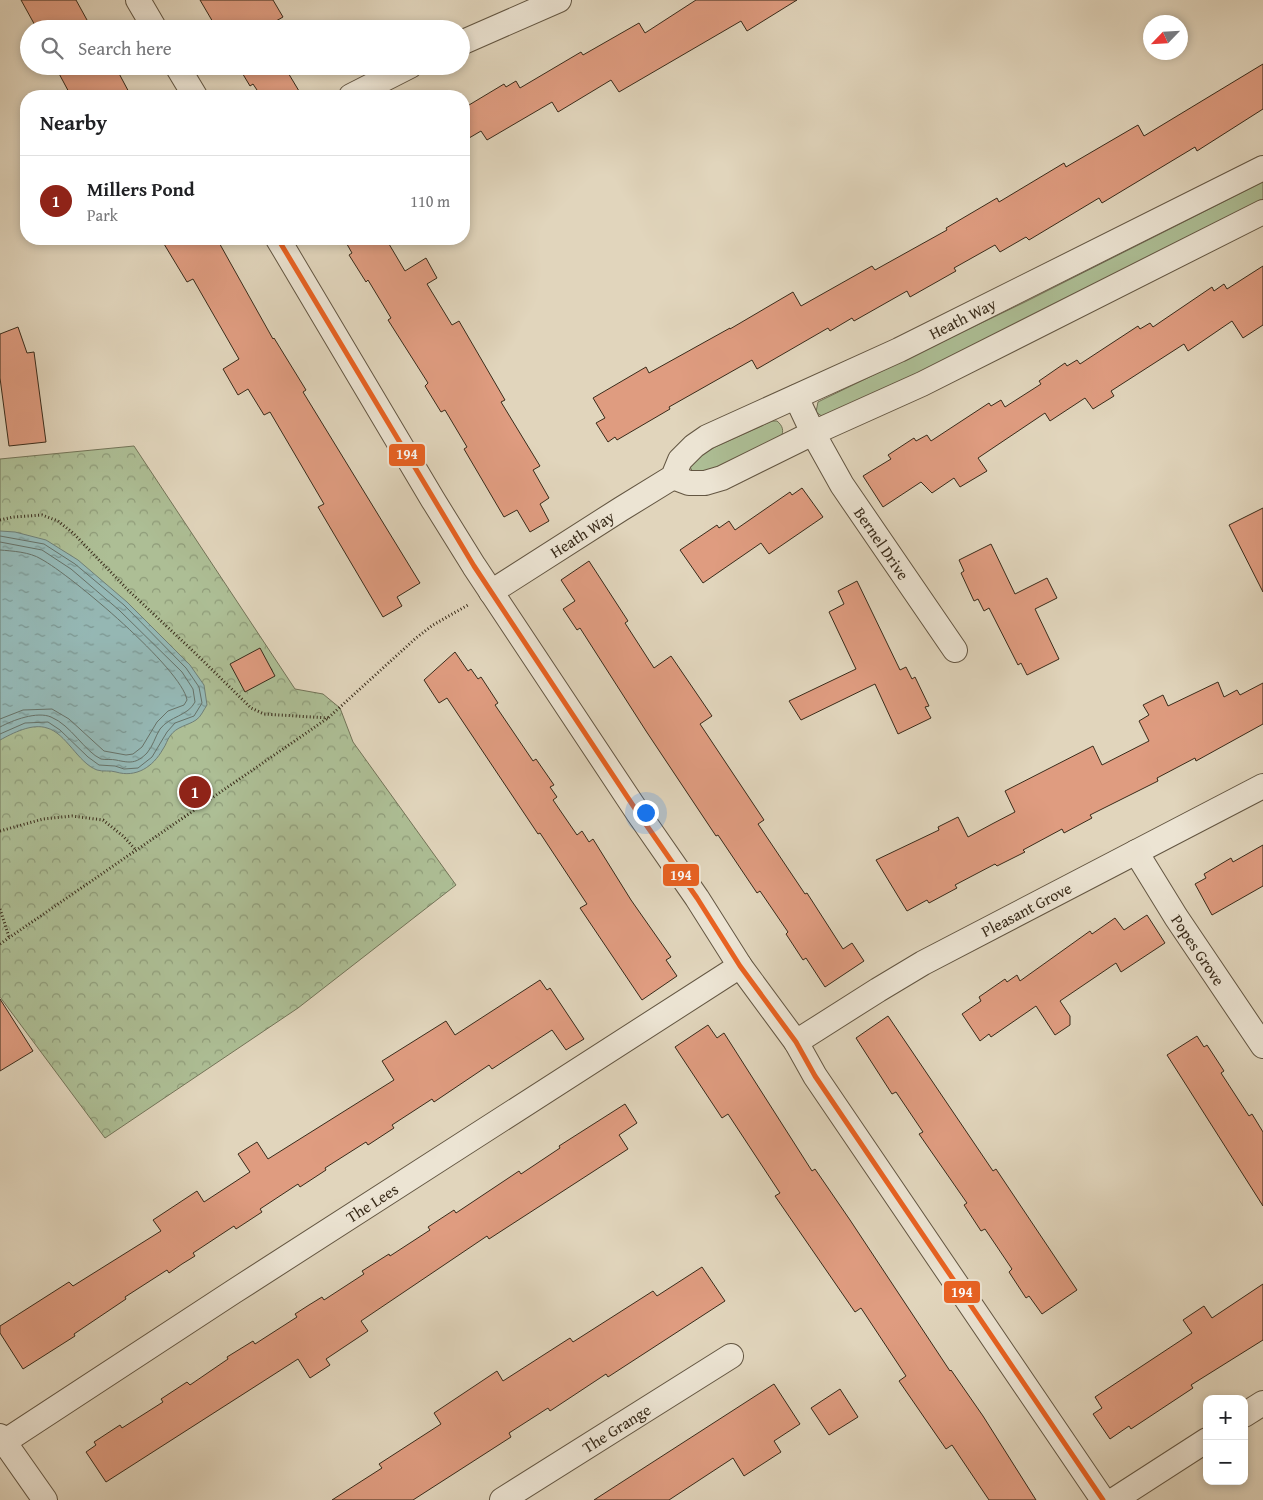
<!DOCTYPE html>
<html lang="en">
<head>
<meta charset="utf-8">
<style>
  :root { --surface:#fff; --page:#f2f2f2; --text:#202124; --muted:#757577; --line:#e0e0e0; --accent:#8f2418 }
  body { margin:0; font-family:"Gentium Book Plus",serif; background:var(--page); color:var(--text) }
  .controls { position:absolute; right:15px; bottom:15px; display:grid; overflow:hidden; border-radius:10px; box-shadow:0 2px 8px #0003 }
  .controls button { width:45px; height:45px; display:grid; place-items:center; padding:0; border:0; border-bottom:1px solid var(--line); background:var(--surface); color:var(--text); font:25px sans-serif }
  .compass { position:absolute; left:1143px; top:15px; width:45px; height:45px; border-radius:50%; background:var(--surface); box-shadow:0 2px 8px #0003; rotate:245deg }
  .you { position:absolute; left:645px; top:812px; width:18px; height:18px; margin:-12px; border:4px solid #fff; border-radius:50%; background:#1a73e8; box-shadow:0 0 0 8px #1a73e833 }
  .badge { display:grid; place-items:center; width:32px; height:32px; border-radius:50%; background:var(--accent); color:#fff; font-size:16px; font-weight:700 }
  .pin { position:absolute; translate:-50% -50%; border:2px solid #fff; box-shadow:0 1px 5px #0006 }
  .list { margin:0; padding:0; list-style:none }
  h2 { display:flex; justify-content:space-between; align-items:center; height:65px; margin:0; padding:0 20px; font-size:21px }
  h2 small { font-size:16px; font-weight:400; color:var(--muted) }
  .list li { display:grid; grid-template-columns:32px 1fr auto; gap:15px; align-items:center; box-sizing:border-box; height:90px; padding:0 20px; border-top:1px solid var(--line) }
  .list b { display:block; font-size:19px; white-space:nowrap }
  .list p { margin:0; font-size:16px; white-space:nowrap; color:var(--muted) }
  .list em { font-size:16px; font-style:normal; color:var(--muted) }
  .icon { flex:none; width:28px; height:28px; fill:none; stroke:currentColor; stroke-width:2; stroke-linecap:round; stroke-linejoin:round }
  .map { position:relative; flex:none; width:1263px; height:1500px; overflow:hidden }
  .search { position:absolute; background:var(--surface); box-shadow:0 2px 8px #0003; left:20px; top:20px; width:450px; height:55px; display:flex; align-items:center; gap:12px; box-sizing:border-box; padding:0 18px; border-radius:28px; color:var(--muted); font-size:19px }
  .panel { position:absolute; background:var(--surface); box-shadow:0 2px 8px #0003; left:20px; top:90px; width:450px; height:155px; border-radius:20px }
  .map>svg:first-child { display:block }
</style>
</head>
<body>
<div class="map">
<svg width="1263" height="1500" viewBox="0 0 1263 1500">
  <defs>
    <pattern id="park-crowns" width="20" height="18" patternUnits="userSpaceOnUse" patternTransform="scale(1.25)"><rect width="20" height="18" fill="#adbe95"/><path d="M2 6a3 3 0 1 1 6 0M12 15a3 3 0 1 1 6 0" fill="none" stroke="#8e9b79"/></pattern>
    <pattern id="water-ripples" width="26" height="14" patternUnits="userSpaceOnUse" patternTransform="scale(1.25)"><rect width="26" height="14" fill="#95b8b5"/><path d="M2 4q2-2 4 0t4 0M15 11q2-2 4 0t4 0" fill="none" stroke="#7b9692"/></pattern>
  </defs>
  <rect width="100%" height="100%" fill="#e1d5bc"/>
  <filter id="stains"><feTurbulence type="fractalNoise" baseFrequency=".004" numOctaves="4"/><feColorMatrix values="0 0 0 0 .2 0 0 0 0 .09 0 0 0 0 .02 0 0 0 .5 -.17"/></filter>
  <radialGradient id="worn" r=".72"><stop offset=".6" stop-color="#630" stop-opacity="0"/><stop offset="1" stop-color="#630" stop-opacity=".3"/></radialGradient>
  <path fill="#adbe95" stroke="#737458" d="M1263,182V201L898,384L823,417L816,412L818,402L826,398L1025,302Z
    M772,421H777C783,426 784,431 781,437L725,466L694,474L690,467V463L711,449Z"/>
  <path fill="url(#park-crowns)" stroke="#737458" d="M134,446L295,689L323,694L340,708L353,742L456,885L298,1008L105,1138L0,997V459Z"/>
  <path fill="url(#water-ripples)" stroke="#708077" d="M0,531L15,532L46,540L78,560L127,602L190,665L204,685L207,705C204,709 201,717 196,720C187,726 177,726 170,736C167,740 166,745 163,749C153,767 136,778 116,772C110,770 103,772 97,770C78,763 66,733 47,728C32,723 13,733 0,740Z"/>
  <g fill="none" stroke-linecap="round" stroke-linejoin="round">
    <path stroke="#677268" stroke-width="1" d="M0,536L44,544L75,564L124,605L186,668L199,687L202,703L194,716L175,723L167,732L152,757L138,768L124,769L115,766L99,765L88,757L60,730L48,722L25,723L0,734
      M0,542L42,550L71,569L119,610L182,672L193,689L195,702C188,716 170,716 160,729C155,737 153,746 147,753C136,764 130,763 116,760C112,759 106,760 101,759C85,752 71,725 51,717C37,711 13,720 0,727
      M0,550C12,551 30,552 41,559C71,575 182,669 187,700L184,705L168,711L157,722L142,747L133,754L126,755L104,751L69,719L52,709L23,710L0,719"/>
  </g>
  <path fill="#df9c80" stroke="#392b1a" d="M21,0H76L92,29H37Z
    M200,0H273L283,17L262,29H217Z
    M696,0H797L747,31L741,21L619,92L611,80L558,112L552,102L487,140L481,131L464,141V108L504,84L506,87L516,81L520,88L581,52L583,55L639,23L645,33Z
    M1263,64V109L1197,151L1195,147L1102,203L1099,198L1029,240L1026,237L1000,252L995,245L954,268L956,271L910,297L907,291L854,321L852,318L830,331L828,328L757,369L752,360L669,407L670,409L617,440L615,437L608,442L596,423L605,418L593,398L646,367L649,373L730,328V329L793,292L801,306L872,266L875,270L947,230L946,228L997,198L999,202L1064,163L1066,167L1138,125L1144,136Z
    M59,66H115L131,96H71L56,68Z
    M238,66H284L302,96H261L253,84L250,86Z
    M161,239H217L273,339L274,338L306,390L303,392L420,583L397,597L402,606L383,617L318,507L324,504L270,412L264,415L248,389L238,395L223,369L239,359L193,279L187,282Z
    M344,239H386L405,271L426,258L437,278L427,284L452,325L459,321L505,400L501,402L540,466L533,470L549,498L540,504L549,521L530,532L517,510L504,517L464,449L467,447L445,410L441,412L425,386L428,383L388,320L391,318L368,280L366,282L349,255L352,253Z
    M1263,266V325L1243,338L1232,321L1188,351L1184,344L1111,391L1114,396L1093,409L1085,398L1050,421L1045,413L978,458L987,471L960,487L954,478L932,493L921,482L883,507L863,476L891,459L888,455L914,438L916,441L927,435L931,441L989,403L991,406L1001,400L1005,407L1041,384L1039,381L1065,363L1067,366L1077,360L1080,364L1138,326L1140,329L1150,323L1153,327L1212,287L1214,291L1224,284L1227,289Z
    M18,327L27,353L34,352L46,442L9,446L0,378V334Z
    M802,488L823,517L769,554L761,543L703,583L680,550L717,525L719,528L729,521L735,530L790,492L792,495Z
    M1263,508V592L1229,525Z
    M991,544L1015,594L1047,578L1057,598L1035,609L1059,659L1027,675L1021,663L1018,665L989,608L984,611L978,599L974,601L961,573L964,571L959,560Z
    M589,561L628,621L625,623L654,668L671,656L712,716L700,724L764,820L758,824L805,894L807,893L843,949L852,943L864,961L825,987L806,958L803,960L786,934L788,932L760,891L757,893L718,835L716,836L646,731L580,628L577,630L563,609L575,601L561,580Z
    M857,581L900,670L906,667L912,679L915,677L929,706L925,707L931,718L898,734L875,684L801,720L789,701L856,669L829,612L844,604L838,591Z
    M260,648L275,676L245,692L230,664Z
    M455,652L468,671L471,669L478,679L481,677L498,703L495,705L533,761L536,759L554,785L550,787L557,797L553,800L577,835L582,831L589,842L593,839L631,900L671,957L666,960L677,976L642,1000L580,908L587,904L540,833L538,834L447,698L439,703L424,680Z
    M1218,682L1224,697L1237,690L1240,695L1263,683V724L1196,761L1195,758L1157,778L1158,781L1090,815L1092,818L1064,833L1062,829L1023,850L1025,852L997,866L995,864L955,885L957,888L929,903L927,900L907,911L876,860L939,830L938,827L958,817L968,837L992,824L1015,812L1005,791L1093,746L1102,765L1149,741L1139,721L1149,715L1143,705L1163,695L1168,706Z
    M1263,845V886L1212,915L1195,884L1206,878L1204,874L1231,858L1233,862Z
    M1147,915L1165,943L1121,972L1116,963L1060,1001L1070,1016V1025L1055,1035L1036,1006L991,1037L989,1034L980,1041L962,1014L981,1001L979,997L1005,979L1007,982L1017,975L1020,981L1090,931L1092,934L1115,918L1124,930Z
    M540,980L547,990L550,988L584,1039L566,1050L552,1030L492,1069L489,1065L434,1102L432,1099L392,1125L394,1128L368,1145L366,1142L325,1168L326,1170L300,1187L298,1184L260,1209L262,1212L236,1229L234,1226L193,1253L195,1256L182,1264L169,1273L167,1270L125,1297L126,1299L74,1334L75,1336L23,1369L0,1333V1326L69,1282L73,1286L161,1231L153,1220L197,1191L204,1202L250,1172L238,1154L257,1142L268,1159L394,1080L382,1061L446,1021L455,1035Z
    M0,999L33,1051L0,1071Z
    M888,1016L993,1171L996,1169L1077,1290L1042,1314L1029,1296L1026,1298L1009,1272L1012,1269L985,1229L981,1231L964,1205L967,1203L919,1134L923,1132L896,1092L892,1094L856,1038Z
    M708,1025L717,1038L724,1033L812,1171L815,1169L850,1220L950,1371L951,1370L983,1416L1036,1500H989L952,1445L946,1449L899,1381L906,1376L861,1308L855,1312L775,1196L780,1193L728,1114L722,1118L675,1047Z
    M1197,1036L1204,1047L1207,1045L1224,1071L1221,1073L1249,1116L1252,1114L1263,1132V1206L1167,1055Z
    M625,1104L637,1123L619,1135L628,1149L489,1239L487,1236L361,1321L368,1331L326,1359L330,1365L310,1378L298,1359L106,1482L86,1452L96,1445L94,1442L120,1425L122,1428L163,1402L161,1399L187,1382L190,1385L228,1359L227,1357L253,1341L255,1344L297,1317L295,1314L309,1305L322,1297L324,1300L364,1274L362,1271L389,1254L390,1256L430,1230L428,1227L454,1210L456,1213L519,1171L521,1174L560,1148L559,1146Z
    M702,1267L725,1301L608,1377L606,1374L550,1411L548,1408L509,1433L511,1437L413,1500H332L382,1468L379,1464L441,1424L434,1413L497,1371L503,1381L570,1338L573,1342L653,1291L657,1296Z
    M1263,1284V1340L1191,1385L1193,1388L1131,1429L1129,1426L1110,1439L1093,1414L1102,1408L1095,1397L1192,1333L1183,1320L1204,1306L1212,1318Z
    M774,1384L800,1424L774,1441L781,1452L744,1476L733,1458L669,1500H594Z
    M840,1389L858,1417L829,1435L811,1408Z"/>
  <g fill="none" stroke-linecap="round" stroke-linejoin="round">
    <g stroke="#635642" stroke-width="26">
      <g id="minor">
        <path d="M138,0L155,29"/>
        <path d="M461,43L559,0"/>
        <path d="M177,66L195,96"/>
        <path d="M351,96L410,66"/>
        <path d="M278,239L433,500L474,566L638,813L697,898L740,966L796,1042L815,1076L1103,1500"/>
        <path id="s1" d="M796,397L813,433L842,485L955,650"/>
        <path d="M673,477L689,483H705L722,478L813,433L922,384L1263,212"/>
        <path id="s2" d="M491,592L621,509L673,477L680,460L694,446L707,437L899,350L1263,168"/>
        <path id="s3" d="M1136,852L1176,917L1263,1046"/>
        <path id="s4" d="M796,1042L878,990L923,963L1263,786"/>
        <path d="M1244,1415L1263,1403"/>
        <path d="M0,1436L45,1500"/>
        <path id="s5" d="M4,1442L233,1292L740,966"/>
        <path id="s6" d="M502,1500L731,1356"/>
        <path d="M1114,1500L1207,1440"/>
      </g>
    </g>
    <path stroke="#392b1a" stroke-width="3" stroke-dasharray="1 2.5" stroke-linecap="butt" d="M0,520L13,517L42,515L58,521L73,533L128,590L194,652L251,708L264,714L328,718
      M0,831L43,819L72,816L103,820L123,836L136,850
      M0,909L9,937
      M0,944L328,718L416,638L433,625L468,605"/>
    <use href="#minor" stroke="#ece4d3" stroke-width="24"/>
    <g stroke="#ece4d3" stroke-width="9">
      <path id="bus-1" d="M278,239L474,566L638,813L697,898L740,966L796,1042L815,1076L1103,1500"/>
    </g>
    <use href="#bus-1" stroke="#e96222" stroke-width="5"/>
  </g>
  <g text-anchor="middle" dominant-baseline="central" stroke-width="4" stroke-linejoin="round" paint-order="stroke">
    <g font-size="16" fill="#392b1a" stroke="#ece4d3">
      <text stroke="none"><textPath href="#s2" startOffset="551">Heath Way</textPath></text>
      <text stroke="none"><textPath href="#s2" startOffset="108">Heath Way</textPath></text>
      <text stroke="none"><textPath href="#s1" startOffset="170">Bernel Drive</textPath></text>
      <text stroke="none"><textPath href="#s4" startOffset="266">Pleasant Grove</textPath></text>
      <text stroke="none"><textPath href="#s3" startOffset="116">Popes Grove</textPath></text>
      <text stroke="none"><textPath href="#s5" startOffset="439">The Lees</textPath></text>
      <text stroke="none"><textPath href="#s6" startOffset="135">The Grange</textPath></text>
    </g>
  </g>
  <g stroke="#ece4d3" stroke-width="2">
    <rect x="388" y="443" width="38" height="24" rx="5" fill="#e96222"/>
    <rect x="662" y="863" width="38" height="24" rx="5" fill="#e96222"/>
    <rect x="943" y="1280" width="38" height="24" rx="5" fill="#e96222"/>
  </g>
  <g font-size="14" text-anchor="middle" font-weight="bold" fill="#fff">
    <text x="407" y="459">194</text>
    <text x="681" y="880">194</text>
    <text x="962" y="1297">194</text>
  </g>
  <rect width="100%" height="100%" filter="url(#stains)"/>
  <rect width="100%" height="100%" fill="url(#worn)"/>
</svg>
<div class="controls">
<button>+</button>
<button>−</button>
</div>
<svg class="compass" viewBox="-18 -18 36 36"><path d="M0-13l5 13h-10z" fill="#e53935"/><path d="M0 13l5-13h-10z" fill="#757577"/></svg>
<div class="you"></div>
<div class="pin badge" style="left:195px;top:792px">1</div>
<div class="search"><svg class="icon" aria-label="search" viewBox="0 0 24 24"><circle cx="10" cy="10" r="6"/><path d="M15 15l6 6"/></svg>Search here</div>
<section class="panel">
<h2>Nearby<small></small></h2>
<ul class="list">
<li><span class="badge">1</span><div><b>Millers Pond</b><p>Park</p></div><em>110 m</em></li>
</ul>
</section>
</div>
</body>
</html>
